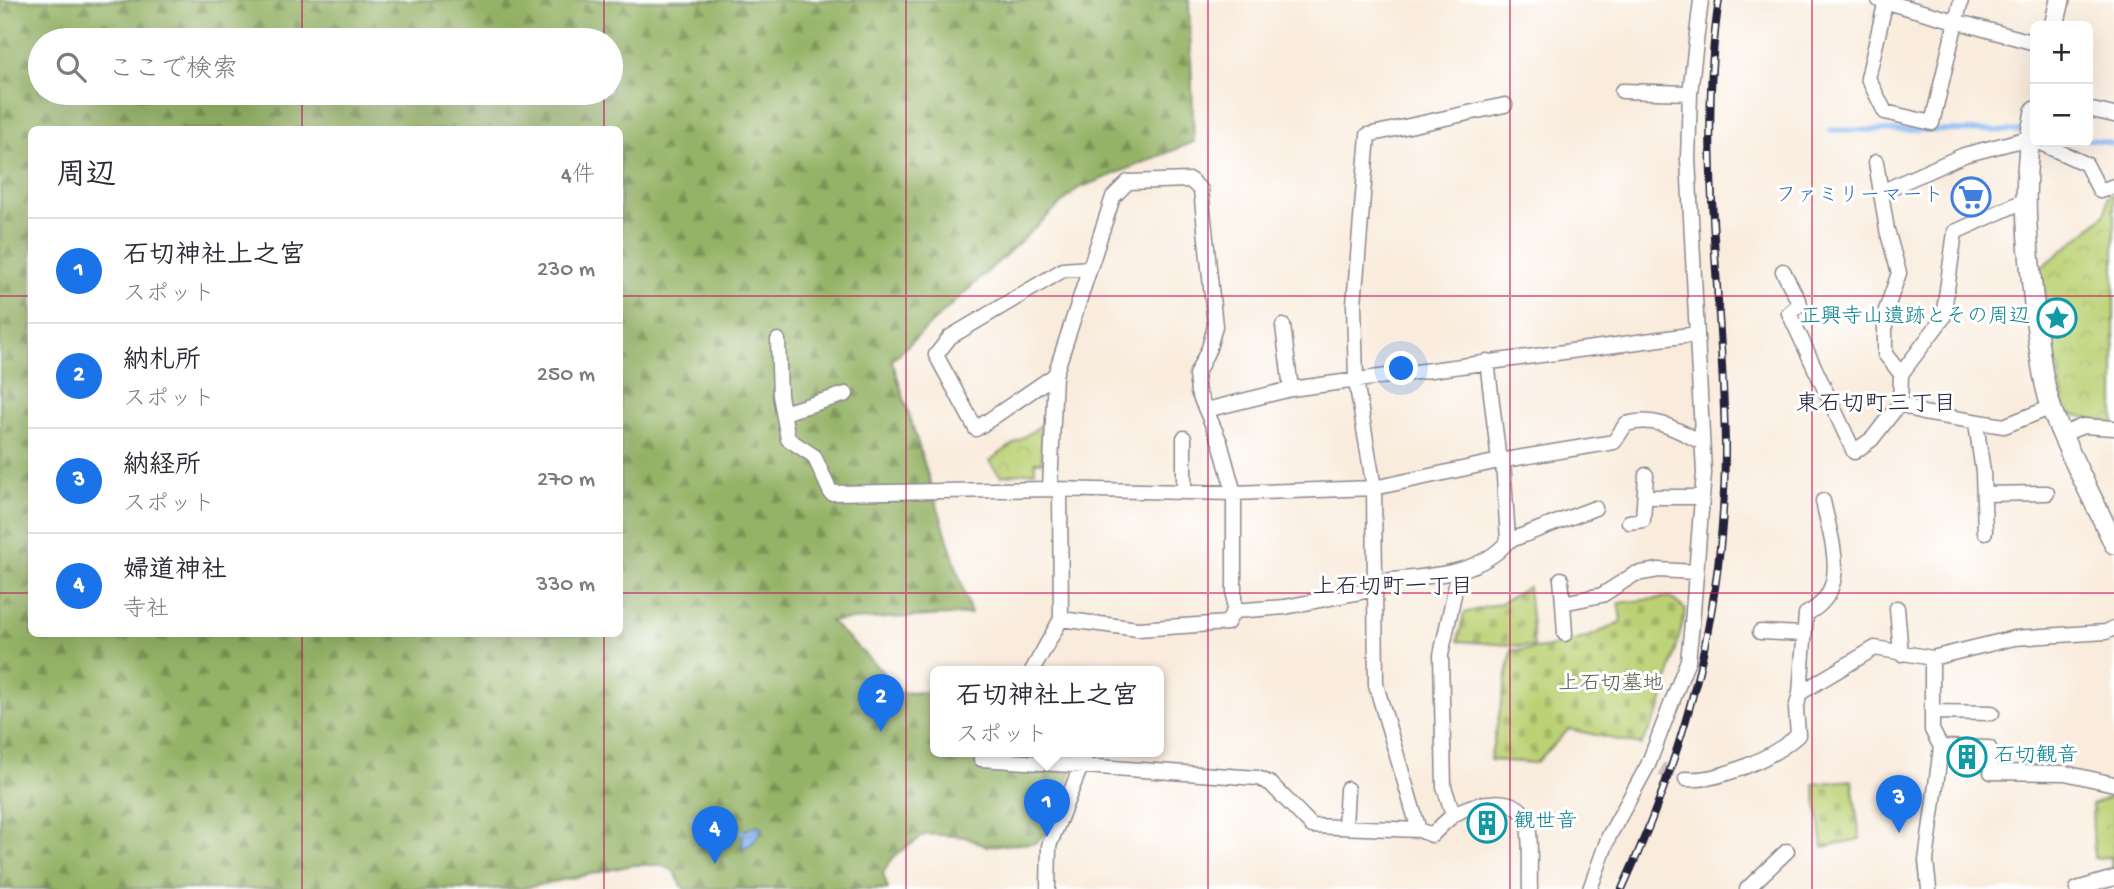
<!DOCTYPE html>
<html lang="ja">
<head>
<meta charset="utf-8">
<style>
  :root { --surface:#fff; --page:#f7f7f7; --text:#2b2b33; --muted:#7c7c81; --line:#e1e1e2; --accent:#1a73e8 }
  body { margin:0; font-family:"Gochi Hand","Klee One",sans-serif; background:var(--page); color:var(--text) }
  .controls { position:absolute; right:21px; top:21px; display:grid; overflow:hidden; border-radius:10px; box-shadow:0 7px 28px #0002 }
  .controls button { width:63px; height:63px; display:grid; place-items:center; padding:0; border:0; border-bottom:2px solid var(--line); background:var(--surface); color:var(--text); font:35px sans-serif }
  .you { position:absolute; left:1402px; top:369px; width:24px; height:24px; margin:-18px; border:5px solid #fff; border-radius:50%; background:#1a73e8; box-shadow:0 0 0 10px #1a73e833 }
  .badge { display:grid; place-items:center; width:46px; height:46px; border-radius:50%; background:var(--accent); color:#fff; font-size:23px; font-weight:700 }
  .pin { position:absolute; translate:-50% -58px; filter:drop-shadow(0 2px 4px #0008) }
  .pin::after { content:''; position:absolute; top:37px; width:24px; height:21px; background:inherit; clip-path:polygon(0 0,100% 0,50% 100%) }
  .popup { position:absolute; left:930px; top:666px; width:234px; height:91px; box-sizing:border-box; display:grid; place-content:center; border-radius:10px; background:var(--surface); filter:drop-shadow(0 2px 5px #0005); font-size:23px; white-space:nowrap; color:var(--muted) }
  .popup b { font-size:26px; color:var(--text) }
  .popup::after { content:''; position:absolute; left:50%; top:100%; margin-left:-14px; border:14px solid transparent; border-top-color:var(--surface) }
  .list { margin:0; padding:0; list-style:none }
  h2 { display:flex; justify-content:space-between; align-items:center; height:91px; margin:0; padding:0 28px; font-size:30px }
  h2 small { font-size:23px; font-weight:400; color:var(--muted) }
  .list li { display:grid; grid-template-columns:46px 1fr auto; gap:21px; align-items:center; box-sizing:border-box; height:105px; padding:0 28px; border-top:2px solid var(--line) }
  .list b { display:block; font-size:26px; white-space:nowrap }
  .list p { margin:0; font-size:23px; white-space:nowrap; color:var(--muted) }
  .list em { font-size:23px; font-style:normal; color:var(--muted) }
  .icon { flex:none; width:38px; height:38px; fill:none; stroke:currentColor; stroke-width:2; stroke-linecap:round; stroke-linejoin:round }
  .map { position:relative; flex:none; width:2114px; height:889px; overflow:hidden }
  .search { position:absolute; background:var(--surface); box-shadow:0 7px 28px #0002; left:28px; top:28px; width:595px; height:77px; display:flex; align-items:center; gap:18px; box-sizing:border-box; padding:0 24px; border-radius:38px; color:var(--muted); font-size:26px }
  .panel { position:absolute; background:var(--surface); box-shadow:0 7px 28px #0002; left:28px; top:126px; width:595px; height:511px; border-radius:10px }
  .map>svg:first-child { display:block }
</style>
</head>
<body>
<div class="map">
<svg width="2114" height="889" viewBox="0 0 2114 889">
  <defs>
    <pattern id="forest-firs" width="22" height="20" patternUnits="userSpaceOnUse" patternTransform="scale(1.75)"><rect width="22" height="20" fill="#95b366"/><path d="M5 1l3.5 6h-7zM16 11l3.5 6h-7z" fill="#799155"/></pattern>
    <pattern id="cemetery-stones" width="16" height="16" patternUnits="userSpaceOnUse" patternTransform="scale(1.75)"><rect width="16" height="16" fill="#bcd174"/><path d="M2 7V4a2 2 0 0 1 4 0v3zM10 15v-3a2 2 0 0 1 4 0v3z" fill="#a1b365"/></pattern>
    <pattern id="park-crowns" width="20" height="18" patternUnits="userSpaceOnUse" patternTransform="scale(1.75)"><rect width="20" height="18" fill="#bcd174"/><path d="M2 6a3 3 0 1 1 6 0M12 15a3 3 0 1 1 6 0" fill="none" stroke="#a1b365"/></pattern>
    <pattern id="water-waves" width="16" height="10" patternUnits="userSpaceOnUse" patternTransform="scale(1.75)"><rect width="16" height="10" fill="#87b9f3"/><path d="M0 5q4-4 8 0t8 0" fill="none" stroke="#6e96c6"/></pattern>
  </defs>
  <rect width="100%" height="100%" fill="#fff"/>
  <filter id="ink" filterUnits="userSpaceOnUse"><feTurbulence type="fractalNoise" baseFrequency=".0143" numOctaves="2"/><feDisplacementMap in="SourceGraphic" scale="14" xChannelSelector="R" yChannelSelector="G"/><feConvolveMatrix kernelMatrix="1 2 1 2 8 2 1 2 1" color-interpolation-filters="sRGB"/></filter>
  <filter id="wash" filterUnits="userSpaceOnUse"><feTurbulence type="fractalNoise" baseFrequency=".00686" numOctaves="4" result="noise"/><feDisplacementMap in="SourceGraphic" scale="28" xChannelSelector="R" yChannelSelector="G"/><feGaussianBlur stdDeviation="1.57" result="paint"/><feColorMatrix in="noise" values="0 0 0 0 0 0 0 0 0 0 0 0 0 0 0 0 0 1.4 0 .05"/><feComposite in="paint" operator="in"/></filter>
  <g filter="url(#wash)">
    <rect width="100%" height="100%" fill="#f9ecdd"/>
    <path fill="url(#forest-firs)" stroke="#5c6a50" stroke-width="2" fill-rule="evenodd" d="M0,0H1189L1194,142L1077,189L892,360L971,614L830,621L883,672L886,693L935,692V751H1079L1051,829L1035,843L985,846L965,837L926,834L894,856L883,873L888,889H684L673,870L660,865H633L520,889H0ZM40,40H611V93H40ZM32,130H620V634H32Z"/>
    <path fill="url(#cemetery-stones)" stroke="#6f7a58" stroke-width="2" d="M1528,587L1534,647L1458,641L1464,613L1501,603Z
      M1670,597L1686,610L1661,708L1641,745L1569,729L1536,763L1490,760L1512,650C1549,651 1589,639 1621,622L1619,603Z
      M1852,780L1860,839L1823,847L1814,784Z"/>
    <path fill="url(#park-crowns)" stroke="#6f7a58" stroke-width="2" d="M2114,194V423L2065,413L2040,268C2049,262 2102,219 2105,213C2107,208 2107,201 2108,196Z
      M1041,425L1042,462H1035V471L1001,476L989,461Z
      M2114,795V872L2112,873L2111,857L2094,858L2092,805Z"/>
    <path fill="url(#water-waves)" stroke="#546e97" stroke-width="2" d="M758,825L763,828L752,844L742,848L743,831Z"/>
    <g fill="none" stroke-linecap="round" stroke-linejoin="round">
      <path stroke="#87b9f3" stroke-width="5" d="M1829,130L2029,131
        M2088,139L2114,144
        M693,817L696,824L742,832"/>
    </g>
  </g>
  <g filter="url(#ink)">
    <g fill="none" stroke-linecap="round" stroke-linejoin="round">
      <path stroke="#cec4bd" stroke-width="14" stroke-dasharray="14 7" stroke-linecap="butt" d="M1661,769L1686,779"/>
      <g stroke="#8e878c" stroke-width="17">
        <path id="street" d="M1879,0L2035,43
          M1886,0L1868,78L1885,112L1932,123L1961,0
          M1622,91L1690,93
          M2088,109L2114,115
          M2038,142L2086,164L2100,191L2114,186
          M1876,162L1887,230L1899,273L1885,313V354L1901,374
          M1881,192L1964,155L2029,138L2035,141
          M1783,271L1800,304L1789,313L1854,452L1872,439L1900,403L1901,374L1943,318L1955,232L2026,200
          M1283,326L1291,389
          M778,340L780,395L788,439L814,456L831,493L1050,489L1234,493L1374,488L1499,461L1614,442L1626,424C1655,416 1676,429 1701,442
          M1487,361L1499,461
          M1055,375L976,429L936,355L950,337L1063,270L1090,268
          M1900,403L1923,413L2004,426L2052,407
          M1206,410L1291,389L1697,334
          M783,413L846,394
          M1976,423L1983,472L1985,532
          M2063,434L2083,426L2114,428
          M1184,438V492
          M1050,489L1055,375L1113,197L1128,182L1190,180L1201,190L1215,326L1209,348L1196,375L1198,392L1220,442L1234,493V611L1227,623L1138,629L1061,619
          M1984,494L2047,493
          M1645,497H1702
          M1629,522L1643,520L1646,475
          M1508,541L1595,508
          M1561,579L1563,603
          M1375,582C1420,576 1478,578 1508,541L1503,460
          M1897,608L1901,654
          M1234,611L1285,607L1376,589
          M1760,632L1804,634
          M1565,634L1563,603L1602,595L1635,574L1659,570L1695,572
          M1932,658V730L1941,747
          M1032,671L1061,619L1060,490
          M1800,693L1806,614C1852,591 1831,541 1823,501
          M1933,712L1992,713
          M981,759L1258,778L1271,784L1312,826L1419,830L1432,835C1440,827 1448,818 1457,813C1475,802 1515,794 1526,818C1532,831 1529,873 1530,889
          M1686,779C1719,782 1774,757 1798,735L1796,709L1800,693L1875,648L1932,658L2014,638L2106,632L2114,628
          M1453,814L1444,787L1441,655L1459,571
          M1345,827L1347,789
          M1419,830L1376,685L1374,488L1356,381L1354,304L1368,135L1505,105
          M1048,889L1049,846L1087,751
          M1590,889L1609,836L1648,765L1688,660L1692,624L1704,473L1688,159L1690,93L1701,0
          M1747,889L1787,851
          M1929,889L1926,861L1941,747L1989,748L1991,772L2065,773L2114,784
          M2077,889L2114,878"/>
      </g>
      <g stroke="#8e878c" stroke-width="22">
        <path id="secondary" d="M2054,26L2060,0
          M2035,111C2020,179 2027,243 2035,313C2039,348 2042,385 2055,418C2072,461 2095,502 2114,544"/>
      </g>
      <use href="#street" stroke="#fff" stroke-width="14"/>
      <use href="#secondary" stroke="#fff" stroke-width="19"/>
      <g stroke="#22223b" stroke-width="8">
        <path id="rail" d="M1622,889C1688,745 1726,604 1725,444C1723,296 1697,147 1719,0"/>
      </g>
      <use href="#rail" stroke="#fff" stroke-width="5" stroke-dasharray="16" stroke-linecap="butt"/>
    </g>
  </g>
  <path fill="none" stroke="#c2185b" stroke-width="2" stroke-opacity="0.55" d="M302,0V40M604,0V40M906,0V889M1208,0V889M1510,0V889M1812,0V889M302,93V130M604,93V130M0,296H32M620,296H2114M0,593H32M620,593H2114M302,634V889M604,634V889"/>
  <defs>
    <g id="supermarket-ring" transform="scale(2.0125)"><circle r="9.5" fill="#fff" stroke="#3f7fe0" stroke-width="1.5"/><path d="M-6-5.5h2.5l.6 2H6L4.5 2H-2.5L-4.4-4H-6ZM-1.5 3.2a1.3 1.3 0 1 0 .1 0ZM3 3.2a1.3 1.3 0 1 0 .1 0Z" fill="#3f7fe0"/></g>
    <g id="sight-ring" transform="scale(2.0125)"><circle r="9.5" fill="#fff" stroke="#0f9aa8" stroke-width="1.5"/><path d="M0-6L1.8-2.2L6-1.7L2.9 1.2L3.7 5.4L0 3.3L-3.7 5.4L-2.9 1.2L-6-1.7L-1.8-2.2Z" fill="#0f9aa8"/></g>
    <g id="building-ring" transform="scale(2.0125)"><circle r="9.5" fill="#fff" stroke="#0f9aa8" stroke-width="1.5"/><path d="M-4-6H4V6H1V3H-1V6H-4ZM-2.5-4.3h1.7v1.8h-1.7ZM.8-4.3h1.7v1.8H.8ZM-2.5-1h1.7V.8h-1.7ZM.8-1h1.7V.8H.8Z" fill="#0f9aa8"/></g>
  </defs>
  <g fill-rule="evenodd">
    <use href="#supermarket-ring" x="1971" y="197"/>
    <use href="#sight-ring" x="2057" y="318"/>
    <use href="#building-ring" x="1967" y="757"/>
    <use href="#building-ring" x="1487" y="823"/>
  </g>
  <g text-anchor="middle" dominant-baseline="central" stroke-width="6" stroke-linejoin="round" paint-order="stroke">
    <g font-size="21" fill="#366cbe" stroke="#fff" text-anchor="end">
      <text x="1944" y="197">ファミリーマート</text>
    </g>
    <g font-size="21" fill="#0d838f" stroke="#fff" text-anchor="start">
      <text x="2030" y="318" text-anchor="end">正興寺山遺跡とその周辺</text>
      <text x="1994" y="757">石切観音</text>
      <text x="1514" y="823">観世音</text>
    </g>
    <g font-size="21" fill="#585f4f" stroke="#fff">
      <text x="1611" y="685">上石切墓地</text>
    </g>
    <g font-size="23" fill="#22223b" stroke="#fff">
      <text x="1876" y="405">東石切町三丁目</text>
      <text x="1393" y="588">上石切町一丁目</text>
    </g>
  </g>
</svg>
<div class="controls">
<button>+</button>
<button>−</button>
</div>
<div class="you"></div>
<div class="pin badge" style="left:1047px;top:837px">1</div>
<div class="popup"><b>石切神社上之宮</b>スポット</div>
<div class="pin badge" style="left:881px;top:732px">2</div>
<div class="pin badge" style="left:1899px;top:833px">3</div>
<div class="pin badge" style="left:715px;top:864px">4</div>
<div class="search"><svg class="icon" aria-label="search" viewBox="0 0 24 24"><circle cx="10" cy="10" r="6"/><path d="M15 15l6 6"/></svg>ここで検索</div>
<section class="panel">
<h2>周辺<small>4件</small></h2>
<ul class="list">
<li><span class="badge">1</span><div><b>石切神社上之宮</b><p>スポット</p></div><em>230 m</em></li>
<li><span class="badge">2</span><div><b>納札所</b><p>スポット</p></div><em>250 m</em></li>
<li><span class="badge">3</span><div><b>納経所</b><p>スポット</p></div><em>270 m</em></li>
<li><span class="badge">4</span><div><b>婦道神社</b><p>寺社</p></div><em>330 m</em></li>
</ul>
</section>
</div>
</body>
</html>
